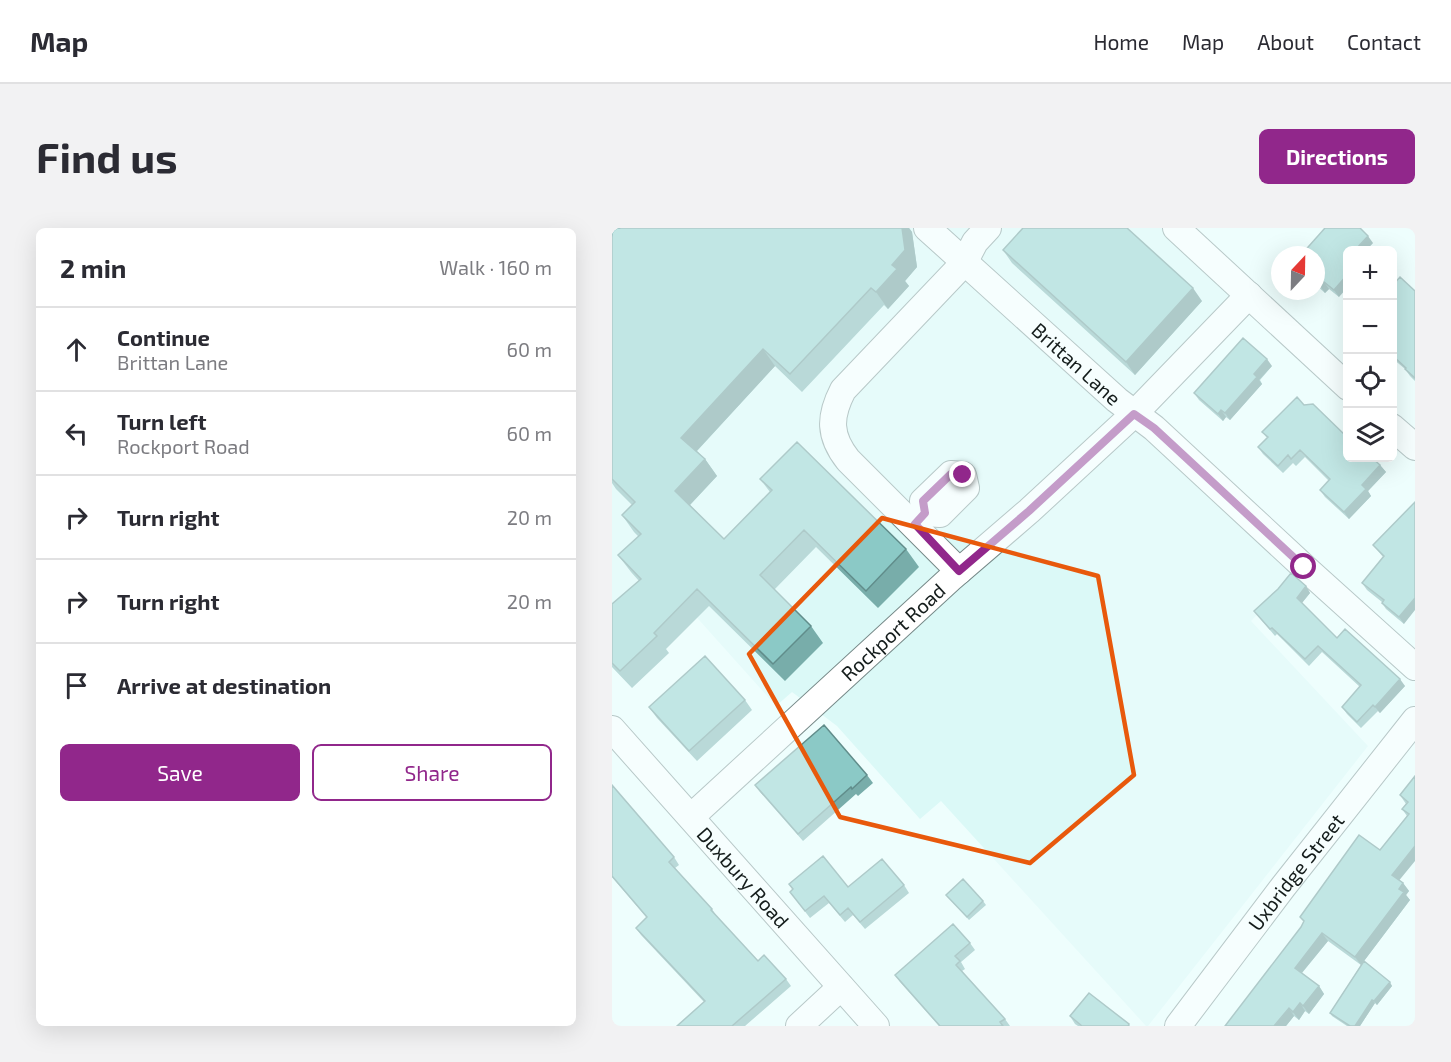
<!DOCTYPE html>
<html lang="en">
<head>
<meta charset="utf-8">
<style>
  :root { --surface:#fff; --page:#f2f2f3; --text:#2b2b33; --muted:#7c7c81; --line:#e1e1e2; --accent:#91278b }
  body { margin:0; font-family:"Exo 2",sans-serif; background:var(--page); color:var(--text) }
  .controls { position:absolute; right:18px; top:18px; display:grid; overflow:hidden; border-radius:9px; box-shadow:0 6px 24px #0002 }
  .controls button { width:54px; height:54px; display:grid; place-items:center; padding:0; border:0; border-bottom:2px solid var(--line); background:var(--surface); color:var(--text); font:30px sans-serif }
  .compass { position:absolute; left:659px; top:18px; width:54px; height:54px; border-radius:50%; background:var(--surface); box-shadow:0 6px 24px #0002; rotate:22deg }
  .stop { position:absolute; width:18px; height:18px; margin:-14px; border:4px solid #91278b; border-radius:50%; background:#fff }
  .stop.end { background:#91278b; border-color:#fff; box-shadow:0 2px 6px #0008 }
  .list { margin:0; padding:0; list-style:none }
  h2 { display:flex; justify-content:space-between; align-items:center; height:78px; margin:0; padding:0 24px; font-size:26px }
  h2 small { font-size:20px; font-weight:400; color:var(--muted) }
  .list li { display:grid; grid-template-columns:39px 1fr auto; gap:18px; align-items:center; box-sizing:border-box; height:84px; padding:0 24px; border-top:2px solid var(--line) }
  .list b { display:block; font-size:22px; white-space:nowrap }
  .list p { margin:0; font-size:20px; white-space:nowrap; color:var(--muted) }
  .list em { font-size:20px; font-style:normal; color:var(--muted) }
  .actions { display:flex; gap:12px; padding:18px 24px }
  .actions a { flex:1; padding:14px 0; border:2px solid var(--accent); border-radius:9px; text-align:center; font-size:21px; color:var(--accent) }
  .actions .main { background:var(--accent); color:#fff }
  .icon { flex:none; width:33px; height:33px; fill:none; stroke:currentColor; stroke-width:2; stroke-linecap:round; stroke-linejoin:round }
  .map { position:relative; flex:none; width:803px; height:798px; overflow:hidden; border-radius:9px }
  header { display:flex; align-items:center; gap:36px; box-sizing:border-box; height:84px; padding:0 30px; background:var(--surface); border-bottom:2px solid var(--line) }
  header strong { font-size:28px }
  nav { display:flex; gap:33px; margin-inline-start:auto; font-size:21px }
  .intro { display:flex; align-items:center; justify-content:space-between; box-sizing:border-box; height:144px; padding:0 36px }
  h1 { margin:0; font-size:42px }
  .button { padding:15px 27px; border-radius:9px; background:var(--accent); color:#fff; font-size:21px; font-weight:700 }
  main { display:flex; gap:36px; padding:0 36px }
  aside { flex:1; background:var(--surface); border-radius:9px; box-shadow:0 6px 24px #0002 }
  .map>svg:first-child { display:block }
</style>
</head>
<body>
<header>
<strong>Map</strong>
<nav><a>Home</a><a>Map</a><a>About</a><a>Contact</a></nav>
</header>
<div class="intro"><h1>Find us</h1><a class="button">Directions</a></div>
<main>
<aside>
<h2>2 min<small>Walk · 160 m</small></h2>
<ul class="list">
<li><svg class="icon" aria-label="ahead" viewBox="0 0 24 24"><path d="M12 20V5M6 11l6-6 6 6"/></svg><div><b>Continue</b><p>Brittan Lane</p></div><em>60 m</em></li>
<li><svg class="icon" aria-label="left" viewBox="0 0 24 24"><path d="M17 20v-9H6M10 6l-5 5 5 5"/></svg><div><b>Turn left</b><p>Rockport Road</p></div><em>60 m</em></li>
<li><svg class="icon" aria-label="right" viewBox="0 0 24 24"><path d="M7 20v-9h11M14 6l5 5-5 5"/></svg><div><b>Turn right</b></div><em>20 m</em></li>
<li><svg class="icon" aria-label="right" viewBox="0 0 24 24"><path d="M7 20v-9h11M14 6l5 5-5 5"/></svg><div><b>Turn right</b></div><em>20 m</em></li>
<li><svg class="icon" aria-label="arrive" viewBox="0 0 24 24"><path d="M6 21V4h12l-3 4 3 4H6"/></svg><div><b>Arrive at destination</b></div></li>
</ul>
<div class="actions"><a class="main">Save</a><a>Share</a></div>
</aside>
<div class="map">
<svg width="803" height="798" viewBox="0 0 803 798">
  <rect width="100%" height="100%" fill="#eefefd"/>
  <path fill="#dbf9f7" d="M0,0H564L637,67L522,186L692,339L639,393L756,518L536,798H534L329,573L308,591L225,498L180,464L164,478L53,354L0,394Z"/>
  <g fill="none" stroke-linecap="round" stroke-linejoin="round">
    <g stroke="#768988" stroke-width="28">
      <g id="minor">
        <path id="s1" d="M315,0L505,172L542,200L692,339L803,439"/>
        <path d="M564,0L736,159"/>
        <path d="M780,199L803,219"/>
        <path d="M303,296L313,285L328,286L354,260L351,247L339,246L311,273L313,285"/>
        <path d="M347,343L236,232C217,208 217,189 231,162L352,35L363,14L376,0"/>
        <path id="s2" d="M0,501L264,798"/>
        <path id="s3" d="M79,589L338,351L417,283L522,186L637,67"/>
        <path d="M187,798L229,759"/>
        <path id="s4" d="M566,798L671,659L803,492"/>
      </g>
    </g>
    <use href="#minor" stroke="#fff" stroke-width="26"/>
  </g>
  <path fill="#78adaa" d="M0,0H297L300,4L305,39L293,53L297,58L276,81L272,77L190,164L163,138L85,223L93,231L105,248L78,277L112,311L158,264L148,251L294,321L307,339L266,380L204,319L162,362L199,398L211,415L173,453L97,378L54,421L57,425L20,460L0,439V376L27,353L19,344L6,327L27,309L22,304L10,287L20,277L4,261L0,255Z
    M761,15L754,22H735L727,69L717,61L713,65L704,57V27Z
    M391,22L590,73L523,147L400,35Z
    M780,58L803,63V153L798,148L793,141L780,130Z
    M660,138L648,152L650,156L618,192L614,189L611,193L587,172L582,165Z
    M650,204L735,230L768,237L774,244L756,263L759,268L737,291L713,269L708,262L717,253L693,229L684,238L681,235L671,245L651,226L646,219L655,210Z
    M803,274L792,396L774,381L770,375V374L755,362L750,355L771,329L761,317Z
    M694,358L698,365L690,375L725,410L793,458L768,485L766,483L749,500L735,486L730,479L748,459L710,424L697,438L665,406L663,408L642,383Z
    M133,472L140,482L85,533L45,490L37,479Z
    M255,547L261,555L246,568L244,566L191,613L148,564L143,557Z
    M803,548L787,652L791,655L797,663L794,667L798,672L752,733L780,758L765,777L763,775L748,798H735L720,788L718,785L749,737L716,713L690,745L707,758L712,766L697,786L693,783L687,792L682,788L674,798L689,699L692,694L688,689L768,622L795,588L790,581L794,576L788,567Z
    M0,557L62,629L67,637L63,640L100,681L105,689L146,733L174,751L179,758L133,798H65L92,774L29,707L24,700L35,690L0,649Z
    M177,656L236,659L292,657L297,665L253,701L241,687L233,694L217,675L198,690L178,664L181,662Z
    M334,667L371,673L374,677L357,692Z
    M358,715L363,722L349,734L353,741L350,743L393,791L398,798H327L288,754L283,747Z
    M458,788L517,796L518,798H466L463,796Z"/>
  <path fill="#618d8b" d="M290,0H297L300,4L305,39L293,53L297,58L276,81L264,64L280,37Z
    M756,8L761,15L754,22H743Z
    M735,47V60L727,69L722,62Z
    M712,54L717,61L713,65L708,58Z
    M581,60L590,73L523,147L514,134Z
    M151,121L163,138L81,227L69,210Z
    M655,131L660,138L647,152L650,156L618,192L613,185L642,146Z
    M609,182L614,189L611,193L606,186Z
    M93,231L105,248L75,280L63,263Z
    M768,237L774,244L756,263L759,268L737,291L732,284L750,257Z
    M694,358L698,365L689,376L685,370Z
    M803,370V382L792,396L787,389Z
    M788,451L793,458L768,485L763,479Z
    M803,618V633L785,655L780,647Z
    M791,655L797,663L794,667L798,672L749,737L743,729Z
    M710,705L716,713L688,747L683,740Z
    M778,754L780,758L765,777L762,773Z
    M707,758L712,766L697,786L691,778Z
    M760,772L763,775L748,798H743Z
    M688,775L693,783L687,792L681,784Z
    M677,780L682,788L674,798H662Z"/>
  <path fill="#8bc9c6" stroke="#618d8b" stroke-width="1.5" d="M0,0H290L293,22L280,37L285,41L264,64L259,60L178,146L151,121L69,210L93,231L63,263L112,311L160,262L148,251L185,214L294,321L254,363L192,302L148,347L199,398L161,436L85,361L42,405L45,408L8,443L0,435V376L29,351L6,327L29,306L10,287L23,274L0,251Z
    M411,0H515L581,60L514,134L391,22Z
    M713,0H748L756,8L743,22H735V31L734,33L735,34V47L722,62L712,54L708,58L704,54V27H689Z
    M788,49L803,63V150L793,141L794,140L780,127V58Z
    M631,110L655,131L642,146L645,149L613,185L609,182L606,186L582,165Z
    M685,169L692,177L701,176L735,209V230H760L768,237L750,257L754,261L732,284L708,262L718,251L688,222L679,231L676,227L666,238L646,219L656,209L650,204Z
    M803,274V370L787,389L770,375L772,372L750,355L772,328L761,317Z
    M679,345L694,358L685,370L725,410L733,401L788,451L763,479L761,477L745,494L730,479L749,457L706,418L693,431L660,400L658,401L642,383L666,361Z
    M93,428L133,472L77,523L37,479Z
    M212,497L255,547L240,561L239,559L186,606L143,557Z
    M803,548V618L780,647L791,655L787,661L792,664L743,729L710,705L683,740L707,758L691,778L688,775L681,784L677,780L662,798H613L689,699L692,693L688,689L747,607L768,622L797,586L790,581L796,574L788,567Z
    M0,557L62,629L57,634L100,681L99,682L146,733L152,727L174,751L120,798H65L93,773L24,700L35,689L0,648Z
    M211,628L236,659L270,631L292,657L248,694L236,680L228,687L212,668L193,683L178,664L181,661L177,656Z
    M351,651L371,673L355,689L334,667Z
    M341,696L358,715L343,728L348,733L344,737L393,791L388,794L391,798H328L283,747Z
    M752,733L778,754L762,773L760,772L743,798H738L718,785Z
    M477,765L517,796L516,798H470L458,788Z"/>
  <g fill="none" stroke-linecap="round" stroke-linejoin="round">
    <path stroke="#91278b" stroke-width="8" d="M351,247L339,246L311,273L313,285L303,296L347,343L417,283L522,186L542,200L692,339"/>
  </g>
  <path d="M0 0H803V798H0ZM270,290L486,348L522,547L418,635L228,589L137,426Z" fill="#eefefd" fill-opacity=".55" fill-rule="evenodd"/>
  <path fill="none" stroke="#e8590c" stroke-width="4.5" stroke-linejoin="round" d="M270,290L486,348L522,547L418,635L228,589L137,426Z"/>
  <g text-anchor="middle" dominant-baseline="central" stroke-width="4.5" stroke-linejoin="round" paint-order="stroke">
    <g font-size="20" fill="#141c1b" stroke="#eefefd">
      <text stroke="none"><textPath href="#s1" startOffset="202">Brittan Lane</textPath></text>
      <text stroke="none"><textPath href="#s3" startOffset="274">Rockport Road</textPath></text>
      <text stroke="none"><textPath href="#s4" startOffset="194">Uxbridge Street</textPath></text>
      <text stroke="none"><textPath href="#s2" startOffset="198">Duxbury Road</textPath></text>
    </g>
  </g>
</svg>
<div class="controls">
<button>+</button>
<button>−</button>
<button><svg class="icon" aria-label="locate" viewBox="0 0 24 24"><circle cx="12" cy="12" r="6"/><path d="M12 2v4M12 18v4M2 12h4M18 12h4"/></svg></button>
<button><svg class="icon" aria-label="layers" viewBox="0 0 24 24"><path d="M12 4l9 5-9 5-9-5zM3 14l9 5 9-5"/></svg></button>
</div>
<svg class="compass" viewBox="-18 -18 36 36"><path d="M0-13l5 13h-10z" fill="#e53935"/><path d="M0 13l5-13h-10z" fill="#7c7c81"/></svg>
<div class="stop" style="left:692px;top:339px"></div>
<div class="stop end" style="left:351px;top:247px"></div>
</div>
</main>
</body>
</html>
